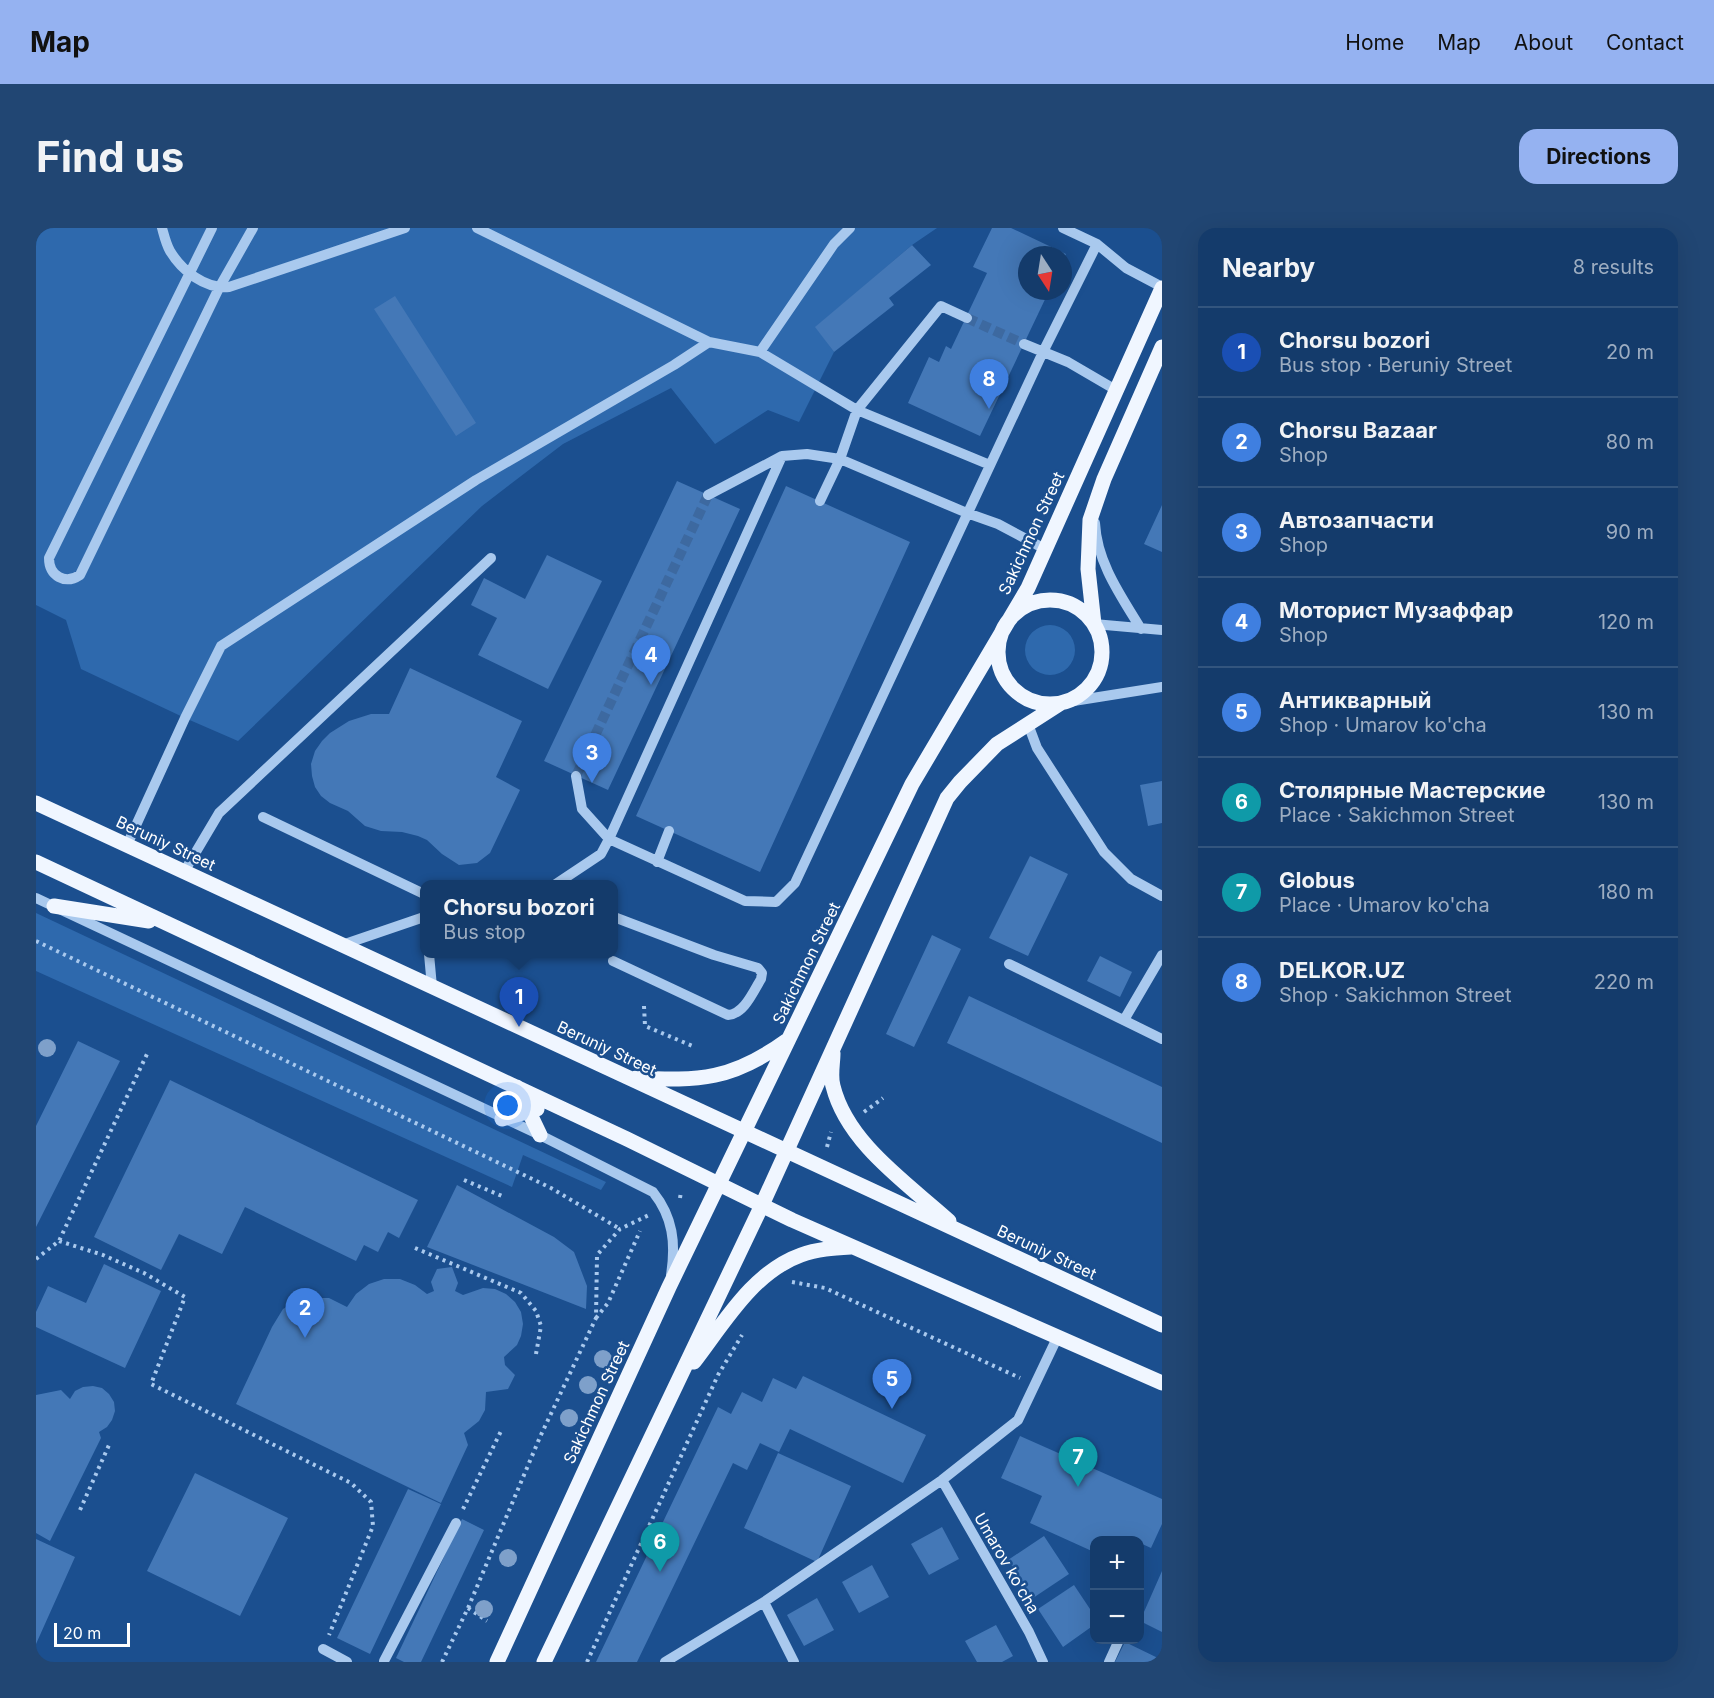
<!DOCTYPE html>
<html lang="en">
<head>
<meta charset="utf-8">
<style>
  :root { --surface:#143b6b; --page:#214673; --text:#f1f3f6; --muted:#9dadc1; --line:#33557e; --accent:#95b2f1 }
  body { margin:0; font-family:Inter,sans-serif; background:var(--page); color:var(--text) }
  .controls { position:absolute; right:18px; bottom:18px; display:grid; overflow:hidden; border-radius:12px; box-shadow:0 6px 24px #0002 }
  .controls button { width:54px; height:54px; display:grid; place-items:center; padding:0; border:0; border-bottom:2px solid var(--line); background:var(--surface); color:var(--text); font:30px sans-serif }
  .compass { position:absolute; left:982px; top:18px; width:54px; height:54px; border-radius:50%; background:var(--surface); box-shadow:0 6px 24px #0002; rotate:168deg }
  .scale { position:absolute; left:18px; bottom:15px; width:76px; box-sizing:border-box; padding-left:6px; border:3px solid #fff; border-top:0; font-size:16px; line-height:21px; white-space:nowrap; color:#fff; -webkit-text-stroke:4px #1b4f8f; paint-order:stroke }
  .you { position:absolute; left:472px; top:878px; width:21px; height:21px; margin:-15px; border:4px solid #fff; border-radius:50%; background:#1a73e8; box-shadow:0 0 0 9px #1a73e833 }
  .badge { display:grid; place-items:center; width:39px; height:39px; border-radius:50%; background:var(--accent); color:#fff; font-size:20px; font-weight:700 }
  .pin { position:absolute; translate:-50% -50px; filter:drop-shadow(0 2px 3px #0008) }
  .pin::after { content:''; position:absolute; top:32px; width:21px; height:18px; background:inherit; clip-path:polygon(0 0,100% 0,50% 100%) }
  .popup { position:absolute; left:384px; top:652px; width:198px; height:78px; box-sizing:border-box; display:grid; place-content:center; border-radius:12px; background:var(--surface); filter:drop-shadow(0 2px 4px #0005); font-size:20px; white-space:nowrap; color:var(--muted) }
  .popup b { font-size:22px; color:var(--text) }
  .popup::after { content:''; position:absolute; left:50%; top:100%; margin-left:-12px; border:12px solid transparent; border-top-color:var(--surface) }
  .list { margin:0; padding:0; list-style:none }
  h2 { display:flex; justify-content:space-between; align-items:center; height:78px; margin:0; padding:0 24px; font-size:26px }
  h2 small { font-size:20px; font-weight:400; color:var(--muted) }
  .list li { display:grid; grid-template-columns:39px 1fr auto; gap:18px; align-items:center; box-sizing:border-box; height:90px; padding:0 24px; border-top:2px solid var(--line) }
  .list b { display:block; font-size:22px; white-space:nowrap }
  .list p { margin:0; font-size:20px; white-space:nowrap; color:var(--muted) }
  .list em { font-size:20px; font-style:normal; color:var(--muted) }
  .map { position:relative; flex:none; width:1126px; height:1434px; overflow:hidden; border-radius:18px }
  header { display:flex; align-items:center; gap:36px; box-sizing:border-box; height:84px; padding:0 30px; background:var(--accent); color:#111 }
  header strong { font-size:28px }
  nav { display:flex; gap:33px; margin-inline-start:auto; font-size:21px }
  .intro { display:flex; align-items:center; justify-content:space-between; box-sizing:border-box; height:144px; padding:0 36px }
  h1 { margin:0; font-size:42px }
  .button { padding:15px 27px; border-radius:18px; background:var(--accent); color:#111; font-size:21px; font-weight:700 }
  main { display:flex; gap:36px; padding:0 36px }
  aside { flex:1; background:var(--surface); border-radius:18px; box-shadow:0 6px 24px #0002 }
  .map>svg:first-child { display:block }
</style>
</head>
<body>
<header>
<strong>Map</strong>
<nav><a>Home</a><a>Map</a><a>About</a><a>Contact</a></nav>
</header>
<div class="intro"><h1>Find us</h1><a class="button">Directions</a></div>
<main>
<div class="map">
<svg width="1126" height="1434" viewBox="0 0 1126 1434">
  <rect width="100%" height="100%" fill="#1b4f8f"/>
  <path fill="#2e69ad" d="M0,0H901L876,17L780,99L798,124L763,194L732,182L679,216L635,160L527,216L446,278L202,513L149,490L45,441L30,392L0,377Z
    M989 422a25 25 0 1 1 50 0a25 25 0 1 1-50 0Z
    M0,685L570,954L565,962L487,927L476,959L0,743Z"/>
  <path fill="#4478b7" d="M956,0H975L1030,26L1027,32V27H991V63H1013L944,208L872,175L893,129L903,134L910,118L915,121L951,45L937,39Z
    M876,17L895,37L853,70L858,77L798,124L779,99Z
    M359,68L440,195L420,208L338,81Z
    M641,253L704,281L572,562L508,533Z
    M750,258L874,314L724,644L600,588Z
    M1126,277V324L1108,316Z
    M511,327L566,353L512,461L442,427L461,390L435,377L448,350L489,371Z
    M374,440L486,493L460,549L484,562L454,625L441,635L423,637L406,626L391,612L382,608L366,604L345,603L329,598L312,583L294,575L285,568L279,559L276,548L275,536L279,523L286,513L294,505L313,493L335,486H353Z
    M1126,553V595L1112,598L1104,557Z
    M994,628L1032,646L992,728L953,710Z
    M896,707L925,721L878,819L850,806Z
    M1064,728L1096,744L1084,769L1051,753Z
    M933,768L1126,859V915L911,815Z
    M42,813L84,833L0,999V898Z
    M134,852L382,972L363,1010L352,1004L342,1024L328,1017L320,1033L209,979L186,1026L143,1006L125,1042L58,1009Z
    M421,957L518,1009L538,1024L551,1058L550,1081L391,1019Z
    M68,1036L125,1063L89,1140L0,1099V1084L12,1058L50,1075Z
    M416,1039L422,1055L419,1063L427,1067L447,1060L459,1061L470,1066L479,1074L485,1084L487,1096L485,1108L481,1117L468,1129L469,1137L479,1147L472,1161L450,1164L449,1182L443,1193L428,1205L432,1217L405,1275L200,1176L236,1099L247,1081L261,1073L277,1070H293L311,1079L320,1066L333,1056L348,1051H364L379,1057L391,1066L398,1063L395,1054L401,1041Z
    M767,1148L890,1207L867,1255L754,1201L743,1224L724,1215L711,1242L697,1235L601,1434H560L682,1179L695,1186L706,1164L726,1174L737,1150L760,1161Z
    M57,1158L66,1160L73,1166L78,1174L79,1183L76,1192L71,1199L63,1204L65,1210L14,1313L0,1305V1167L25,1162L34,1171L39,1163L47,1159Z
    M984,1208L1126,1271V1296L1115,1320L1104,1315V1312L1093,1310L1092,1312H1058V1324L994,1295L1006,1268L965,1250Z
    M742,1225L815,1258L781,1334L708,1300Z
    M159,1245L252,1290L204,1388L111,1343Z
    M372,1261L405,1276L334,1426L301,1410Z
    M426,1291L448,1302L385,1434H368L360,1430Z
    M906,1299L923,1331L893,1347L875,1316Z
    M1008,1308L1033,1346L997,1370L972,1332Z
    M0,1311L39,1329L0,1416Z
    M836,1337L853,1369L823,1385L806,1354Z
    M1126,1343V1404L1104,1393Z
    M1038,1357L1058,1387V1397L1027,1419L1002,1381Z
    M781,1370L798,1402L768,1418L751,1387Z
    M960,1397L977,1428L966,1434H941L929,1413Z
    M1089,1414L1124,1431L1123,1434H1079Z"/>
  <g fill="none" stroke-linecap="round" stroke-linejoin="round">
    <path stroke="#3d69a0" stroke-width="10" stroke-dasharray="10 5" stroke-linecap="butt" d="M931,90L988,116
      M540,548L672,267"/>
    <path stroke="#a9c9ee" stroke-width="4" stroke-dasharray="3 4.5" stroke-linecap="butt" d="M0,713L515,960L584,1001
      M608,778L609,798L659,819
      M828,884L847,870
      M791,919L795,904
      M428,952L466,968
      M644,970L645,964
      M23,1013L67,1027L108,1045L149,1069L115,1156L315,1255L335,1274L337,1298L293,1407
      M379,1020L485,1065L500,1083L505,1098L500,1126
      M0,1031L23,1013L111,826
      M756,1054L789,1060L984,1150
      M560,1090L572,1075L604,1003
      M427,1281L466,1201
      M44,1282L73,1217
      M432,1380L451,1393
      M406,1434L432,1380L504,1209L560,1090L561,1027L584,1001L613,987
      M551,1434L682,1147L706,1107"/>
    <path stroke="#a9c9ee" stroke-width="10" d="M126,0C128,7 130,16 134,23C146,43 169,61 193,59L369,0
      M176,0L13,330C13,348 29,357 44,347L183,60L217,0
      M441,0L673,114L724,124L821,182L954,237
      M1027,0L1061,16L1090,40L1126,59
      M931,90L905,78L821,182L804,231L931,285L962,296L1009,321
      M988,116L1032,134L1080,162
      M724,124L798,16L814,0
      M672,267L746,228
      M1059,295C1061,335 1085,368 1105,401
      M1058,396L1126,402
      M1025,475L1126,459
      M992,496L1001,520L1068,624L1095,651L1126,668
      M540,548L546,581L573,611L709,673L740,674L759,655L1007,124L1061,16
      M227,589L388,666
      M91,617L149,490L185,418L440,252L638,137L673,114
      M621,634L633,603
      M148,644L183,585L455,330
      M520,656L565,626L573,611L746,228L771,226L804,231L784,273
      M0,670L504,907L617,964C637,989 640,1015 635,1047
      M306,717L388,689
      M393,726L396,759
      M577,733L692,787C708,786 717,764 725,751L726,745L722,740L678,727L578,689
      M973,736L1126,811
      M1088,792L1126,727
      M906,1252L993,1404L1007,1434
      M728,1374L758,1434
      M287,1421L311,1434
      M348,1433L420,1295
      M629,1434L728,1374L906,1252L982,1192L1021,1110
      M1073,1434L1083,1412"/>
    <path stroke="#f0f6ff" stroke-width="15" d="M962 424a52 52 0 1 1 104 0a52 52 0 1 1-104 0Z
      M1058,396L1052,341L1054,292L1068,251L1126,119
      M0,575L1126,1097
      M0,634L591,911L756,992L1126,1155
      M18,678L113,693
      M797,825C797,835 794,848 797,858C811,915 871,955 913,993
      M600,850C664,853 696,852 750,813
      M481,859L504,907
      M466,891L501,881
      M658,1134C688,1095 717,1044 765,1027C781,1021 798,1020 815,1019
      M461,1434L633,1059L876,556L992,360L1126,60
      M508,1434L726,977L911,570L924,554L961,516L1025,475"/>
  </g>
  <g fill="#7ea0ca">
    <circle cx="11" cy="820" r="9"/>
    <circle cx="567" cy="1131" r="9"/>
    <circle cx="552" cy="1157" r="9"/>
    <circle cx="533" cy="1190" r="9"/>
    <circle cx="472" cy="1330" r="9"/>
    <circle cx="448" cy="1381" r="9"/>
  </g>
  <g text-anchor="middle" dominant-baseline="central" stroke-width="5" stroke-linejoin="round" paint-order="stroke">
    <g font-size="16" fill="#fff" stroke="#1b4f8f">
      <text transform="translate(995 305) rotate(-65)">Sakichmon Street</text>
      <text transform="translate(130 615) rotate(25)">Beruniy Street</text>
      <text transform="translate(770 735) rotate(-64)">Sakichmon Street</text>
      <text transform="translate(571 820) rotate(25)">Beruniy Street</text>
      <text transform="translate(1011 1024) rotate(25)">Beruniy Street</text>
      <text transform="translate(560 1174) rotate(-65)">Sakichmon Street</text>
      <text transform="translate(971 1335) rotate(60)">Umarov ko'cha</text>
    </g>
  </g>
</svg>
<div class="controls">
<button>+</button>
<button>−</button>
</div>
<svg class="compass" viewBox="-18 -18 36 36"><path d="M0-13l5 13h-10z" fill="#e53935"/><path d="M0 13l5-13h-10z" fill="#9dadc1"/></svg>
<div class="scale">20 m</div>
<div class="you"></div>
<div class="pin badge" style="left:483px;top:799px;background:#1a4fb4">1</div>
<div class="popup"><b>Chorsu bozori</b>Bus stop</div>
<div class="pin badge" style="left:269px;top:1110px;background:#3f7fe0">2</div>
<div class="pin badge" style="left:556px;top:555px;background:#3f7fe0">3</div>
<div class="pin badge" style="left:615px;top:457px;background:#3f7fe0">4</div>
<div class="pin badge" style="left:856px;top:1181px;background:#3f7fe0">5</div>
<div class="pin badge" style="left:624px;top:1344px;background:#0f9aa8">6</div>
<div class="pin badge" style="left:1042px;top:1259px;background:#0f9aa8">7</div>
<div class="pin badge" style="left:953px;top:181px;background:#3f7fe0">8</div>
</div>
<aside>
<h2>Nearby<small>8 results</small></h2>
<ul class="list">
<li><span class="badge" style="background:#1a4fb4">1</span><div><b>Chorsu bozori</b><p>Bus stop · Beruniy Street</p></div><em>20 m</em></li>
<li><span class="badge" style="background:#3f7fe0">2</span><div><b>Chorsu Bazaar</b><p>Shop</p></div><em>80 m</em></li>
<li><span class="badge" style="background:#3f7fe0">3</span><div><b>Автозапчасти</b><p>Shop</p></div><em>90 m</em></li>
<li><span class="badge" style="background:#3f7fe0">4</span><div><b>Моторист Музаффар</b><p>Shop</p></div><em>120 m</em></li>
<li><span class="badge" style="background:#3f7fe0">5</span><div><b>Антикварный</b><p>Shop · Umarov ko'cha</p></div><em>130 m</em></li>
<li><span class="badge" style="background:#0f9aa8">6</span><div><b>Столярные Мастерские</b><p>Place · Sakichmon Street</p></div><em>130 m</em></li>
<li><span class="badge" style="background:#0f9aa8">7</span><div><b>Globus</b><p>Place · Umarov ko'cha</p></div><em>180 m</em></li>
<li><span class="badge" style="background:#3f7fe0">8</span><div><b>DELKOR.UZ</b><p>Shop · Sakichmon Street</p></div><em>220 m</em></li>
</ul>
</aside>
</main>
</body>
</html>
